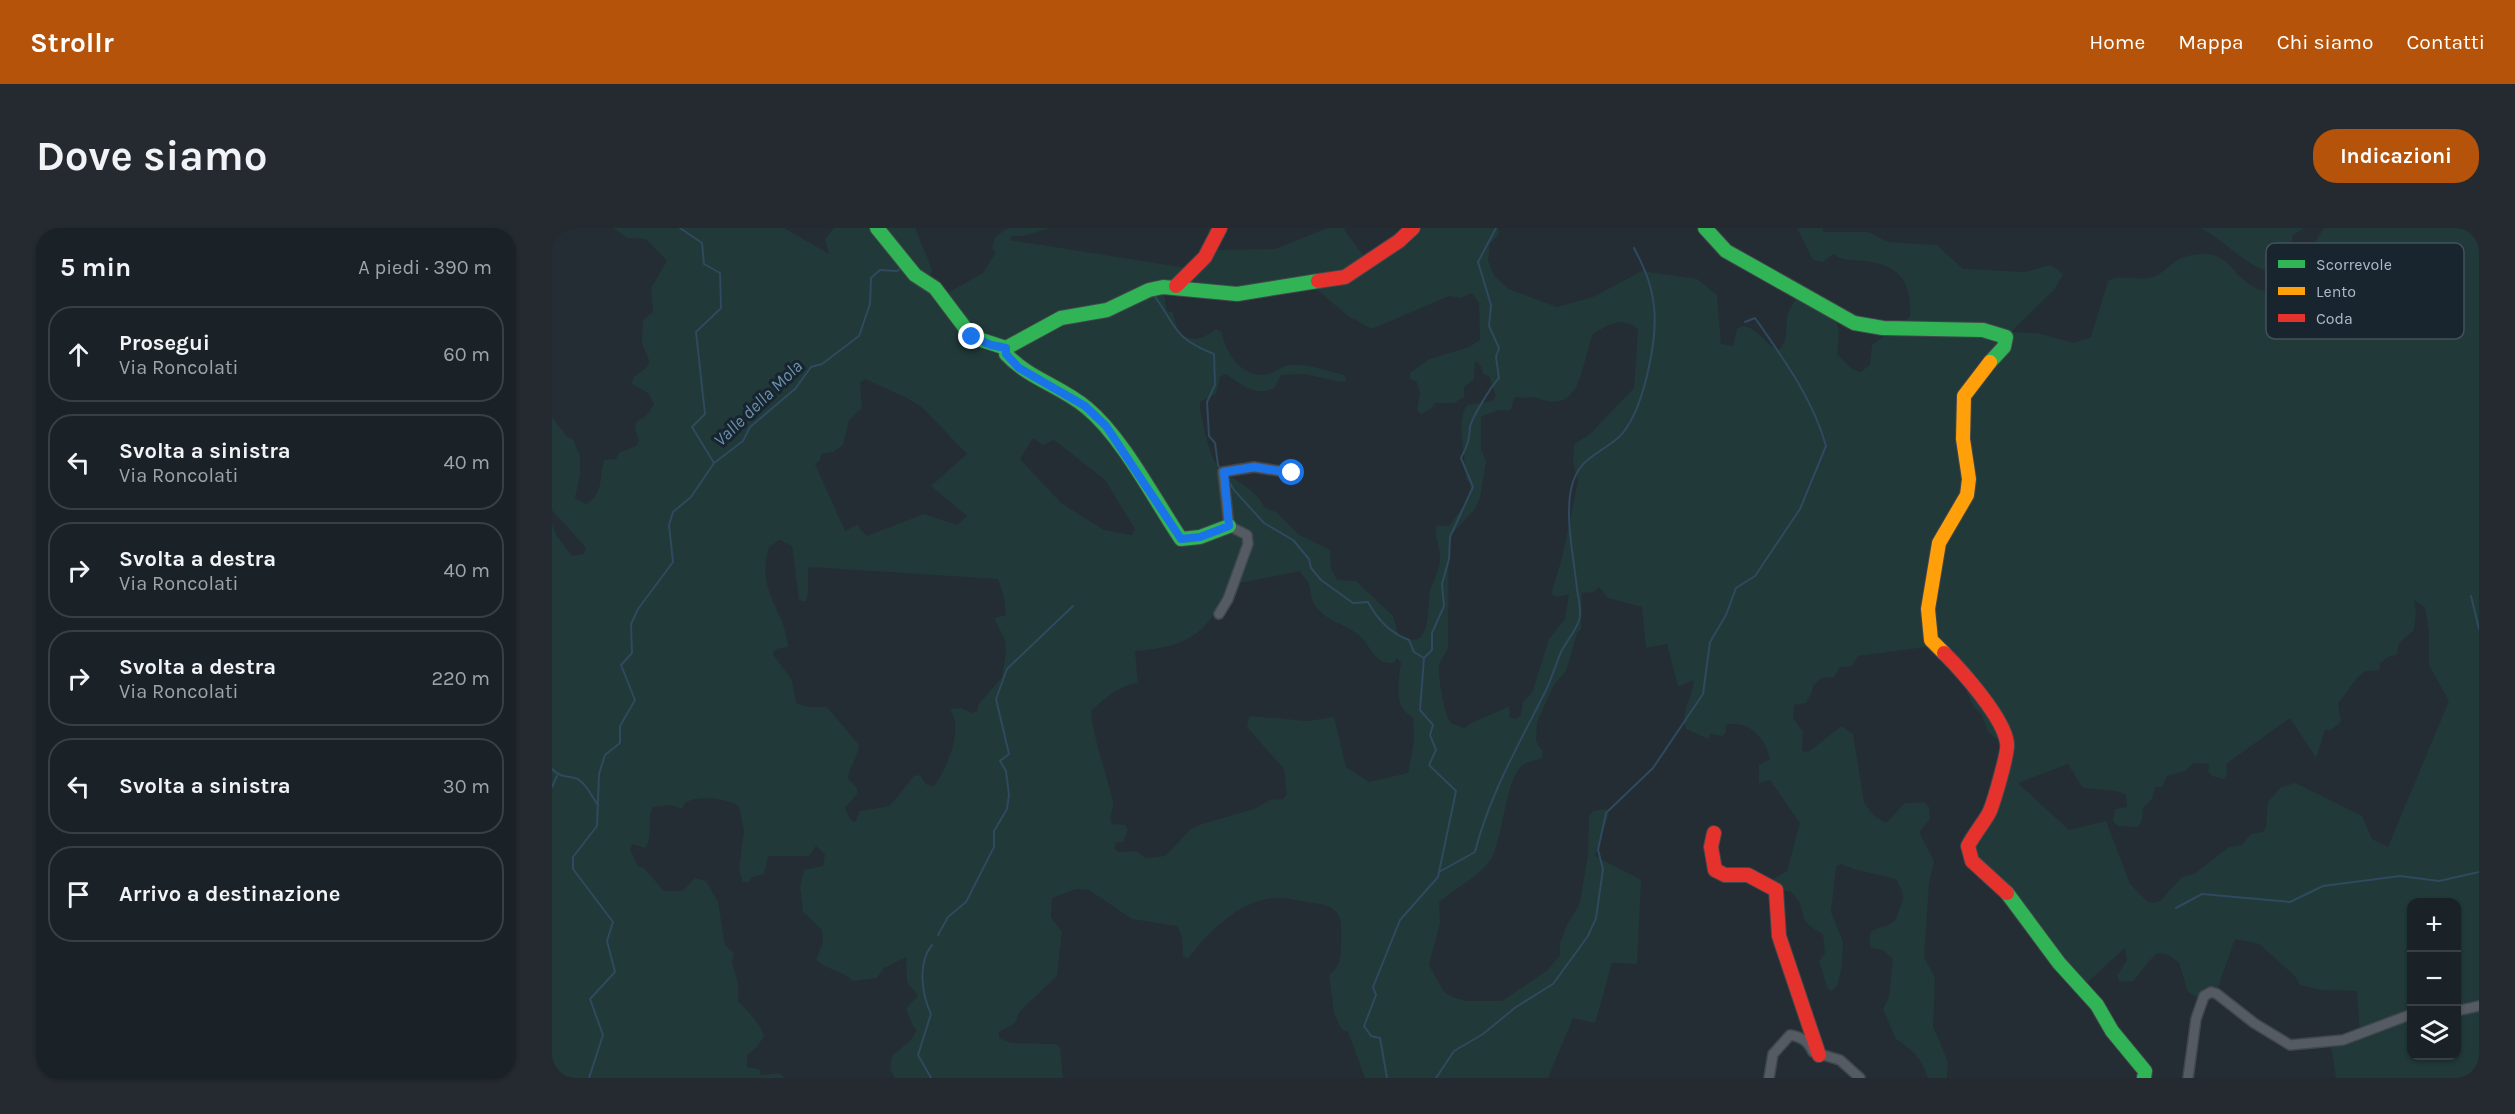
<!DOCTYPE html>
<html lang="it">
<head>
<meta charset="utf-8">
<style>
  :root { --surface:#1b2227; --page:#242a2f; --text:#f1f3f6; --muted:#a0a4a7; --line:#393f44; --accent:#b45309 }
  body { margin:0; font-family:Karla,sans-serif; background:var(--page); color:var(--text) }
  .controls { position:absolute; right:18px; bottom:18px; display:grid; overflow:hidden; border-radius:12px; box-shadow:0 2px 4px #0004 }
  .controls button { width:54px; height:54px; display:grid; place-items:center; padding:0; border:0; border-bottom:2px solid var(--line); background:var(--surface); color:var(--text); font:30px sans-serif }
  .stop { position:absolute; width:18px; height:18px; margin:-14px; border:4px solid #1a73e8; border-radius:50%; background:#fff }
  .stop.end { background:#1a73e8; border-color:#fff; box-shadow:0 2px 6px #0008 }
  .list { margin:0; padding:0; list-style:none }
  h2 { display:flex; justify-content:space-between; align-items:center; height:78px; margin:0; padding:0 24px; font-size:26px }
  h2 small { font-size:20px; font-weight:400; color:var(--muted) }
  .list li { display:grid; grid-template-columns:39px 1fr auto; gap:18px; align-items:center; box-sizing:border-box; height:96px; margin:0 12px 12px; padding:0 12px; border:2px solid var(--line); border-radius:24px }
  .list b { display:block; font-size:22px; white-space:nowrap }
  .list p { margin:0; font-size:20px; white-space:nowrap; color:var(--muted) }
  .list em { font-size:20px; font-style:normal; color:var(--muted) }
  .icon { flex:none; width:33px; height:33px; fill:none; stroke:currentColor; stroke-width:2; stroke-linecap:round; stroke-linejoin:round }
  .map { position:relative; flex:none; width:1927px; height:850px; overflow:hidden; border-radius:24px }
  header { display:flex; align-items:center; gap:36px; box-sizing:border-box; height:84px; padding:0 30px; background:var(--accent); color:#fff }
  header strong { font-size:28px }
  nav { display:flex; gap:33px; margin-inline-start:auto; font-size:21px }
  .intro { display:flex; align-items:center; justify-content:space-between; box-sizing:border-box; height:144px; padding:0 36px }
  h1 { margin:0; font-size:42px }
  .button { padding:15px 27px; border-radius:24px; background:var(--accent); color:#fff; font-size:21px; font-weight:700 }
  main { display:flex; gap:36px; padding:0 36px }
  aside { flex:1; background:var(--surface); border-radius:24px; box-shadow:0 2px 4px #0004 }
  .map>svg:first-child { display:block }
</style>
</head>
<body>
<header>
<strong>Strollr</strong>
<nav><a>Home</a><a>Mappa</a><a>Chi siamo</a><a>Contatti</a></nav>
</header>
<div class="intro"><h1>Dove siamo</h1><a class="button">Indicazioni</a></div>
<main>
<aside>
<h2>5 min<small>A piedi · 390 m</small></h2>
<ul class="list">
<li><svg class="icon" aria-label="ahead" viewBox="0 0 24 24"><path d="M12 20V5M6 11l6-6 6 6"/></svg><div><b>Prosegui</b><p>Via Roncolati</p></div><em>60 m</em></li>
<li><svg class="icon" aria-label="left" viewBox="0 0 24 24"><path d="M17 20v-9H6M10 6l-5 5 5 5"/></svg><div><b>Svolta a sinistra</b><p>Via Roncolati</p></div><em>40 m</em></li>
<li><svg class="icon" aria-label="right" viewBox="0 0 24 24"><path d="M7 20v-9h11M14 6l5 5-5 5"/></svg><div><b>Svolta a destra</b><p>Via Roncolati</p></div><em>40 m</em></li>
<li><svg class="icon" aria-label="right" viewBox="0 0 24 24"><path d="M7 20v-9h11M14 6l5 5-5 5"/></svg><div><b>Svolta a destra</b><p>Via Roncolati</p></div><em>220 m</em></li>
<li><svg class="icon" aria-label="left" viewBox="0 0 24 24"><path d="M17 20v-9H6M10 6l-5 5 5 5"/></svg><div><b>Svolta a sinistra</b></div><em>30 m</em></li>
<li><svg class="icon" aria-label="arrive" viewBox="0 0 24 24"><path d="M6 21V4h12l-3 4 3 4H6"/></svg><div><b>Arrivo a destinazione</b></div></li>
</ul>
</aside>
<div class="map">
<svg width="1927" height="850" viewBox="0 0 1927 850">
  <rect width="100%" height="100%" fill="#242d34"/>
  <path fill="#213939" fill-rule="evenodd" d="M61,0H232L277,26L273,11L282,0H363L380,41L377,54L392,67L431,45L444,24L440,21L443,9L456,0H498L471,8H460L458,12L635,40L651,21L658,0H674L664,22L723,21L776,0H791L815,33L859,0H946L947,6L938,16L936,32L942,48L957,61L1005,79L1041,69L1090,43L1145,51L1165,67L1169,116L1181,118L1185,101L1191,98C1207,100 1212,117 1227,122C1241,108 1227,86 1246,70L1281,83L1287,103L1285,126L1300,141L1308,144L1318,137L1320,117L1358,89C1360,54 1348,37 1312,33C1300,32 1290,33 1281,26L1271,34L1261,32L1245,0H1270L1272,4H1316L1336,14L1385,17L1411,41L1473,44L1499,37L1511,46L1503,61L1459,104L1485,105L1522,115L1539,109L1556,53C1570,45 1585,54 1601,49C1613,45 1620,33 1632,29C1678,16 1676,47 1704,60C1709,63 1716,63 1722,64L1743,45L1772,0H1927V850H1784L1779,817L1808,807L1805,763L1769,762L1748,757L1742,747L1707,716L1683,711L1665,762L1648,771L1636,764L1627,735L1617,727L1605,725C1595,734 1590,744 1581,753L1568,754L1565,748L1575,732L1573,720L1527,762L1469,684L1418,633L1452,523L1446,512L1436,504L1430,487L1421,478L1407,446L1382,418L1306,428L1300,438L1288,439L1282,449L1269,450L1261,458L1260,464L1254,475L1242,477L1241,490L1251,504L1250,523L1256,524L1290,498L1301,506L1312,574L1321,587L1334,595L1353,575L1372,574L1377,579L1378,591L1367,604L1382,633L1377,656L1372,729L1383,750L1381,798L1396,834L1395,850H1376C1370,831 1360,821 1344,811L1331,781L1337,769L1341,731L1331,722L1319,720C1313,696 1328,703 1340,695C1345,692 1345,687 1347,682C1354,666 1352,667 1344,651L1301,641L1289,636L1284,639L1279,684L1291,714L1290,739L1285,758L1279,763L1275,759L1267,733L1273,725L1271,706C1239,690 1260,682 1238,663H1226L1220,652L1235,643L1248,595L1218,552L1207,555V537L1218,531C1214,511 1197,491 1174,497V504L1170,508L1158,506L1157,511L1134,501C1127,487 1141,468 1142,452L1126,459L1115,416L1094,420L1090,379L1056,370L1047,359L1042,364L1030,365L1029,401L1025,406L1014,443L1002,457L985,494L984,513L991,524L990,530C984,532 977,534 972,536C953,548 952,609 939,631C926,651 903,659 887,675L888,695L877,737L892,764L903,770L915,773H950L996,742L1008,727V715L1015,697L1028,675L1036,626L1037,588L1041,583L1054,581L1057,586L1043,628L1089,652L1085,736L1060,735L1043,795L1021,790L996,850H813L796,804L790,802L782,785L777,747C787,740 789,730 789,719C790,686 790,678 755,674C744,673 734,669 723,670C689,671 655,705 636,731L631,729L630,709L625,698L580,691L537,662L524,661L500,670L499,689L510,704L505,748L468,783L463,795L447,804V810L459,815L504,816L508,820L511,850H343L338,841L340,828L359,812L365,802L361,798L354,780L366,768L355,754L354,729L332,740L325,750L301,753C290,742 275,742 264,732L271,714L270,702L251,684L248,659L252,642L271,638L273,626L264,618L257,628H216L212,646L200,649L196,655L190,653L187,640L192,603L187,578C173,570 146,567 133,575L130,581L119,577L101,579C94,591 102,609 93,620L81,616L78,621L86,638L92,640L112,663H131L143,650L154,653L166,674L173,717L182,725L180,735L186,755V774C195,781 209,797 212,808L205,819L195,827V839L207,841L209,847L227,845L233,850H0V296L5,308L20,328L32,326L34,320L0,282V189L15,209L21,211L28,228V247L23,270L34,276C52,266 47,249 52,232L64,231L67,225L84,218L87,212L83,201L84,194L95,187L102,176L96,165L80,156L81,150L96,138L97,132L90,115L91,92L101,84L99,60L115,33L94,11L75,10ZM756,54L796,88L820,101L897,68L909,70L920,65L927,75L928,112L917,119L878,131L858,145V151L864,153L868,165L865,182L869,186L880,180L883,175H902L912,169V159L922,151L923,133L929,138L931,146L937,148L944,168L941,173L915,177C903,195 914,229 914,251L918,255L919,267L897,298L885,297C881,307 888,318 888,329C888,340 883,350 879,360C873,376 883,429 846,406L841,388L804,353L785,352L779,341L778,322L746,306L724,284L713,280C702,258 681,253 665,237C658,229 647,185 648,174L664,166L668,149L673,146C689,155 704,171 723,159L729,147L752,146L789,154L795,153L792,147C775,143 755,135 737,137C729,138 724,144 716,146C691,151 673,126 670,104L664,101C650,112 641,114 626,105L621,84L615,83L610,58L714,63ZM1069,94L1081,97L1086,101L1082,160L1038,206L1022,216L1021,235L1026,253L1010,330L999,366L1005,369L1017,366L1013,391L997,411L980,465L971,474L969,487L964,491L958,490L957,478C941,487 926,490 912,500L899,495C892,487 886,448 887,437C889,430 894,426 896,420L897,309L923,281L928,270L934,233L929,221V189L946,182H959L962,170L967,169C974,172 978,167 985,170C1031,187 1028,138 1041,106L1056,97ZM313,151L355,170L371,180L415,226L379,258L415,288L405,297L372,286L315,308L305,297L293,303L263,236L268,232L269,226L281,224L291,217L297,192L310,180L308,155ZM481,210L491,217L502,212L553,252L583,301L580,307L552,302L509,275L468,231ZM228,312L240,318L247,372L253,374C259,365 254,350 257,339L446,351L452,369L454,387L442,390L453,412L454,424L450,449L426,477L425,483L420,485L409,480L398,481C412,502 395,540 382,558L375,557L368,547L362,548L338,578L308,583L303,594L298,591L293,580L305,566V560L296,551C297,538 306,530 307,517L275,479H256L244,475L240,452L221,426L224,421L236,419C233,380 203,364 217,319ZM748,343C750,348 754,350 756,354C759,361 758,369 762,376C772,393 794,396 808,408C819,418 822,437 842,435L845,430L849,434C847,453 840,479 861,489L862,514L856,545L817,554L794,539L782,489L756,493L697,488L695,499L732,541L735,567L731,571L718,572L702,581L650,596L639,601L613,628L594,630L584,623L566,624L562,620L565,614H571L576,602L573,597L560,596C556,588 562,582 561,574C554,543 542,514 539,483C553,470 566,458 586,455L583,423C637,419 655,406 678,357ZM1862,372L1873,379L1877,403V437L1897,473L1836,619L1820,611L1810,588L1743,555L1729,559L1716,574L1714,599L1711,604L1699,606L1690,617L1677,619L1642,646L1630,649L1608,673L1602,675L1596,674L1578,656L1554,593L1517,602L1466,555L1516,536L1530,559C1544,563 1562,560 1574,567L1575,579L1563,581L1561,593L1566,598L1586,599L1590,593L1591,580L1600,571L1603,559H1610L1615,548L1633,543L1642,535L1657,536L1656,543L1660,548L1672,551L1675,546L1674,536L1738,490L1764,530L1773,502H1779L1789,494L1786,475C1796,465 1801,452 1812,444C1816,442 1822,443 1827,442L1828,435L1838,428L1845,427L1847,415L1862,402L1864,383ZM1860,674H1904V828H1860Z
    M1649,0H1752L1741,7L1737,24L1723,45C1698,42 1673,13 1649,0Z"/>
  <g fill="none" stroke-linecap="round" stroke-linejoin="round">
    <path stroke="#2f495e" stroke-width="2" d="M128,0L150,15L152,36L168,45L169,80L144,104L153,186L140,199L162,235
      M601,66C626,100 620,109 662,126L663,157L655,174L657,208L663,215L666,237L669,241
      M675,250L682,262L712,295L741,312L757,331L759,340L769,352L801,375L816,374C825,391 838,405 857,412L862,424L872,430
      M1919,368L1927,401
      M0,541C8,549 13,548 23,550C33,553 40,569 46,577
      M0,559L5,548
      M887,644L923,624C937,568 966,518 992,466C999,453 1003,438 1009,424C1014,413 1027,400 1028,388C1029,380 1026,369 1025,361C1022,330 1013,292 1019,261C1026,229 1047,227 1067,209C1091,186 1106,112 1102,79C1100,57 1092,39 1082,20
      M1624,680L1650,666L1738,674L1771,658L1848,648L1887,653L1927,644
      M386,707L396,689L414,674L442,619V603L455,581L457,567L454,543L448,533L457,526L444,471L455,441L521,378
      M37,850L51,807L38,771L63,744L55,713L61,694L21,641V629L45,598L47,546L53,527L68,515V498L83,472L69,437L80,425L79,396L86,381L121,334L117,297L121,284L139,269L162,235L191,213L198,199L243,161L259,139L270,136L307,108L318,76L319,50L328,42L345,43L350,39
      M379,850L366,827L379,786C370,767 365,735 380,717
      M835,850L828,810L819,808L812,798L824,767L821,759L848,692L886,649L904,563L877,537L884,522L878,507L881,497L868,482L872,430L880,422V405L892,378L890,356L897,331L898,309L921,259L909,230C916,216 917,213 918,199C920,189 940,157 947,150L944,129L947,120L937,98L939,77L926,34L944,0
      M884,850L902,823L931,806L964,779L1001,756L1036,708L1044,690L1051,641L1046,622L1054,585L1101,540L1151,466L1158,414L1174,387L1184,360L1203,348L1248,281L1274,218C1261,171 1231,130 1203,90L1193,94"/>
    <g stroke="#41474c" stroke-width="12">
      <path id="street" d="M667,386L676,371L696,316L695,307L677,298L671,244L702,239L740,245
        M1904,783L1927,778
        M1217,850L1221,826L1238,807C1250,809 1256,813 1261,824L1288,832L1308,850
        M1636,850L1644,791L1652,768L1659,764L1665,766L1702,795L1738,817L1791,812L1860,786"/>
    </g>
    <g stroke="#41474c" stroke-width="16">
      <path id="fast" d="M325,0L363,47L383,60L420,109L454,120L509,90L555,82L597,62L611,59L685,66L766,53
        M1153,0L1174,23L1302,95L1331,100L1431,102L1454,109L1452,119L1438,134
        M454,120V126C477,151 509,158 535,180C571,210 602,271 629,311L648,309L677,298
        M1455,665L1507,735L1545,777L1560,803L1593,843L1592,850"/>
    </g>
    <g stroke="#41474c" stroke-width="16">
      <path id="slow" d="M1392,425L1379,412L1376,381L1387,315L1415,267L1417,251L1411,211L1412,168L1438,134"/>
    </g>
    <g stroke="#41474c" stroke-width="16">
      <path id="jam" d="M766,53L793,49L847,13L861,0
        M624,58L653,29L668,0
        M1392,425C1410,443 1452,490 1455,515C1457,523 1442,573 1438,583C1434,592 1422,606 1416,618L1420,633L1455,665
        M1162,605L1159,619L1163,642L1173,647H1196L1224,662L1227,708L1267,827"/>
    </g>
    <use href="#street" stroke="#545b62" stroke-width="9"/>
    <use href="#fast" stroke="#30b455" stroke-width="14"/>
    <use href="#slow" stroke="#ff9f0a" stroke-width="14"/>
    <use href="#jam" stroke="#e5322d" stroke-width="14"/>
  </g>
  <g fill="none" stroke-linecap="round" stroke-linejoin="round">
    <path stroke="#1a73e8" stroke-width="8" d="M420,109L439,117L454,120V126L467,140L533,178L554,198L629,311L648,309L677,298L672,244L702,239L740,245"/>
  </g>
  <g text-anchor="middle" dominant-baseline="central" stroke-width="6" stroke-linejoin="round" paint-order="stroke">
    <g font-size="18" font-style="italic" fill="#6a91ad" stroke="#18242e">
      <text transform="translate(206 175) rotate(-44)">Valle della Mola</text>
    </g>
  </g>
  <rect x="1714" y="15" width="198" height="96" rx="9" fill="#18242e" stroke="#44515c" stroke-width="1.5"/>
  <rect x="1726" y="32" width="27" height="8" fill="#30b455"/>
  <rect x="1726" y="59" width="27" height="8" fill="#ff9f0a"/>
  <rect x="1726" y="86" width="27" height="8" fill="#e5322d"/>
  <g font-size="16" fill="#acbac7">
    <text x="1764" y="42">Scorrevole</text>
    <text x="1764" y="69">Lento</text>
    <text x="1764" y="96">Coda</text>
  </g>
</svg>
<div class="controls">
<button>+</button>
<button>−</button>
<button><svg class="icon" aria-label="layers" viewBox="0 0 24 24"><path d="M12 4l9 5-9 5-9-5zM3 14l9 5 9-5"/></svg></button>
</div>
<div class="stop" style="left:740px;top:245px"></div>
<div class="stop end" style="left:420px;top:109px"></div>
</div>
</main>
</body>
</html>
